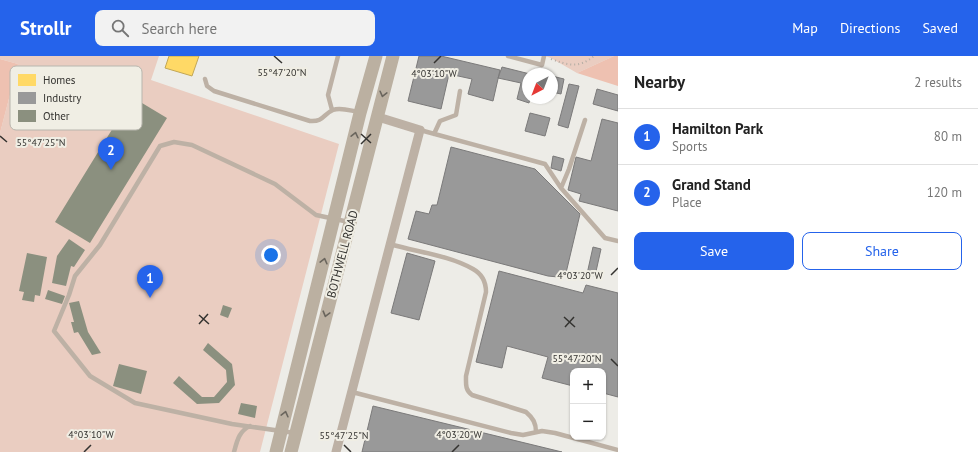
<!DOCTYPE html>
<html lang="en">
<head>
<meta charset="utf-8">
<style>
  :root { --surface:#fff; --page:#f2f2f2; --text:#222; --muted:#767676; --line:#e0e0e0; --accent:#2563eb }
  body { margin:0; font-family:"PT Sans",sans-serif; background:var(--page); color:var(--text) }
  .controls { position:absolute; right:12px; bottom:12px; display:grid; overflow:hidden; border-radius:8px; box-shadow:0 1px 3px #0004 }
  .controls button { width:36px; height:36px; display:grid; place-items:center; padding:0; border:0; border-bottom:1px solid var(--line); background:var(--surface); color:var(--text); font:20px sans-serif }
  .compass { position:absolute; left:522px; top:12px; width:36px; height:36px; border-radius:50%; background:var(--surface); box-shadow:0 1px 3px #0004; rotate:222deg }
  .you { position:absolute; left:271px; top:199px; width:14px; height:14px; margin:-10px; border:3px solid #fff; border-radius:50%; background:#1a73e8; box-shadow:0 0 0 6px #1a73e833 }
  .badge { display:grid; place-items:center; width:26px; height:26px; border-radius:50%; background:var(--accent); color:#fff; font-size:13px; font-weight:700 }
  .pin { position:absolute; translate:-50% -33px; filter:drop-shadow(0 1px 2px #0008) }
  .pin::after { content:''; position:absolute; top:21px; width:14px; height:12px; background:inherit; clip-path:polygon(0 0,100% 0,50% 100%) }
  .list { margin:0; padding:0; list-style:none }
  h2 { display:flex; justify-content:space-between; align-items:center; height:52px; margin:0; padding:0 16px; font-size:17px }
  h2 small { font-size:13px; font-weight:400; color:var(--muted) }
  .list li { display:grid; grid-template-columns:26px 1fr auto; gap:12px; align-items:center; box-sizing:border-box; height:56px; padding:0 16px; border-top:1px solid var(--line) }
  .list b { display:block; font-size:15px; white-space:nowrap }
  .list p { margin:0; font-size:13px; white-space:nowrap; color:var(--muted) }
  .list em { font-size:13px; font-style:normal; color:var(--muted) }
  .actions { display:flex; gap:8px; padding:12px 16px }
  .actions a { flex:1; padding:9px 0; border:1px solid var(--accent); border-radius:8px; text-align:center; font-size:14px; color:var(--accent) }
  .actions .main { background:var(--accent); color:#fff }
  .icon { flex:none; width:22px; height:22px; fill:none; stroke:currentColor; stroke-width:2; stroke-linecap:round; stroke-linejoin:round }
  .map { position:relative; flex:none; width:618px; height:396px; overflow:hidden }
  header { display:flex; align-items:center; gap:24px; box-sizing:border-box; height:56px; padding:0 20px; background:var(--accent); color:#fff }
  header strong { font-size:19px }
  nav { display:flex; gap:22px; margin-inline-start:auto; font-size:14px }
  .search { width:280px; height:36px; background:var(--page); display:flex; align-items:center; gap:10px; box-sizing:border-box; padding:0 14px; border-radius:8px; color:var(--muted); font-size:15px }
  main { display:flex }
  aside { flex:1; background:var(--surface) }
  .map>svg:first-child { display:block }
</style>
</head>
<body>
<header>
<strong>Strollr</strong>
<div class="search"><svg class="icon" aria-label="search" viewBox="0 0 24 24"><circle cx="10" cy="10" r="6"/><path d="M15 15l6 6"/></svg>Search here</div>
<nav><a>Map</a><a>Directions</a><a>Saved</a></nav>
</header>
<main>
<div class="map">
<svg width="618" height="396" viewBox="0 0 618 396">
  <rect width="100%" height="100%" fill="#edece7"/>
  <path fill="#eacdc1" d="M0,0H159L151,24L339,88L260,396H0V77L18,8L0,3Z
    M545,0H614L577,17L551,2Z"/>
  <path fill="#eec1b1" d="M614,0H618V30L577,17Z
    M0,3L18,8L0,77Z"/>
  <path fill="#ffd966" stroke="#c2a756" d="M169,0H199L192,20L165,12Z"/>
  <path fill="#999" stroke="#7b7a7a" d="M419,0H441L500,14L493,45L468,38L472,23L449,18L441,53L408,45Z
    M502,11L530,18H528V42H530L529,47L517,43L521,27L498,22Z
    M552,20L564,23L561,38L552,36Z
    M569,28L579,30L568,72L558,69Z
    M597,33L618,39V55L593,48Z
    M530,57L550,62L545,80L525,75Z
    M602,63L618,67V155L579,145L581,138L568,134L576,101L591,105Z
    M451,91L535,113L580,158L566,217L558,221L548,220L408,183L416,155L429,158L432,149H437Z
    M553,100L564,103L561,115L551,112Z
    M593,191L601,193L595,220L587,218Z
    M407,197L435,205L419,264L391,257Z
    M499,215L583,237L586,229L618,237V341L603,337V315H573V330L542,322L548,301L507,290L502,312L476,306Z
    M373,350L562,396H362Z"/>
  <path fill="#8b907f" d="M132,41L167,62L90,187L55,166Z
    M69,183L85,194L74,211L71,210L66,230L52,227L57,200Z
    M27,197L47,201L40,240L35,239L34,246L22,244L24,236L19,235Z
    M48,234L65,240L62,248L45,243Z
    M79,245L88,276L101,297L92,299L78,276L74,277L71,266H74L69,247Z
    M223,249L232,252L228,262L220,259Z
    M208,287L232,308L235,329L219,347L197,348L173,327L179,320L202,341H214L227,326L226,314L203,294Z
    M119,308L147,315L141,338L113,330Z
    M241,347L257,350L255,362L238,358Z"/>
  <g fill="none" stroke-linecap="round" stroke-linejoin="round">
    <path stroke="#b5ada4" stroke-width="2" stroke-dasharray="1 3" stroke-linecap="butt" d="M551,3C568,9 578,13 594,0"/>
    <path stroke="#bdb1a5" stroke-width="4.5" d="M508,0L542,9L544,0
      M205,23L207,30L214,35L310,65C324,66 323,58 333,54C341,51 351,55 359,56
      M332,54L328,39L338,0
      M420,74L545,108L561,132L605,182L618,185
      M434,78L440,65L456,59L460,35
      M561,132L569,113L585,64
      M390,188C416,196 449,199 473,213C482,218 486,226 486,236L466,320C466,328 465,334 472,339L526,356C533,362 536,367 536,376
      M352,336L511,377L523,379L542,375L555,377L618,394
      M295,377L232,368L135,347L90,320L54,275L69,239L75,220L100,189L160,90L174,86L192,89L275,128L316,159L349,166
      M234,396C237,385 239,375 250,370"/>
    <path stroke="#bdb1a5" stroke-width="9" d="M336,396L420,74L378,61"/>
    <path stroke="#bbb0a1" stroke-width="13" d="M276,396L360,57L376,0
      M291,396L393,0"/>
  </g>
  <defs><path id="oneway-chevron" d="M-2-3.5L2.5 0L-2 3.5" fill="none" stroke-width="1.6" stroke-linecap="round" stroke-linejoin="round"/></defs>
  <g stroke="#6a655d">
    <use href="#oneway-chevron" transform="translate(383 38) rotate(104)"/>
    <use href="#oneway-chevron" transform="translate(355 79) rotate(-77)"/>
    <use href="#oneway-chevron" transform="translate(324 205) rotate(-76)"/>
    <use href="#oneway-chevron" transform="translate(326 258) rotate(105)"/>
    <use href="#oneway-chevron" transform="translate(285 358) rotate(-76)"/>
  </g>
  <path fill="none" stroke="#343330" stroke-width="1.5" d="M274,0L282,7M434,7L441,0M361,78L371,87M0,80L7,86M361,88L371,78M611,219L618,212M199,259L209,268M564,261L575,271M199,268L208,258M565,271L574,261M611,303L618,310M344,389L351,396M84,396L91,389M452,396L459,389"/>
  <g text-anchor="middle" dominant-baseline="central" stroke-width="4" stroke-linejoin="round" paint-order="stroke">
    <g font-size="12" fill="#343330" stroke="#f0eee4">
      <text transform="translate(342 198) rotate(-75)">BOTHWELL ROAD</text>
    </g>
  </g>
  <rect x="10" y="10" width="132" height="64" rx="6" fill="#f0eee4" stroke="#b8b6ae" stroke-width="1"/>
  <rect x="18" y="18" width="18" height="12" fill="#ffd966"/>
  <rect x="18" y="36" width="18" height="12" fill="#999"/>
  <rect x="18" y="54" width="18" height="12" fill="#8b907f"/>
  <g font-size="11" fill="#343330">
    <text x="43" y="28">Homes</text>
    <text x="43" y="46">Industry</text>
    <text x="43" y="64">Other</text>
  </g>
  <g font-size="10" text-anchor="middle" fill="#343330" stroke="#f0eee4" stroke-width="4" stroke-linejoin="round" paint-order="stroke">
    <text x="282" y="20">55°47'20"N</text>
    <text x="434" y="21">4°03'10"W</text>
    <text x="41" y="90">55°47'25"N</text>
    <text x="580" y="223">4°03'20"W</text>
    <text x="577" y="306">55°47'20"N</text>
    <text x="91" y="382">4°03'10"W</text>
    <text x="459" y="382">4°03'20"W</text>
    <text x="344" y="383">55°47'25"N</text>
  </g>
</svg>
<div class="controls">
<button>+</button>
<button>−</button>
</div>
<svg class="compass" viewBox="-18 -18 36 36"><path d="M0-13l5 13h-10z" fill="#e53935"/><path d="M0 13l5-13h-10z" fill="#767676"/></svg>
<div class="you"></div>
<div class="pin badge" style="left:150px;top:242px">1</div>
<div class="pin badge" style="left:111px;top:114px">2</div>
</div>
<aside>
<h2>Nearby<small>2 results</small></h2>
<ul class="list">
<li><span class="badge">1</span><div><b>Hamilton Park</b><p>Sports</p></div><em>80 m</em></li>
<li><span class="badge">2</span><div><b>Grand Stand</b><p>Place</p></div><em>120 m</em></li>
</ul>
<div class="actions"><a class="main">Save</a><a>Share</a></div>
</aside>
</main>
</body>
</html>
